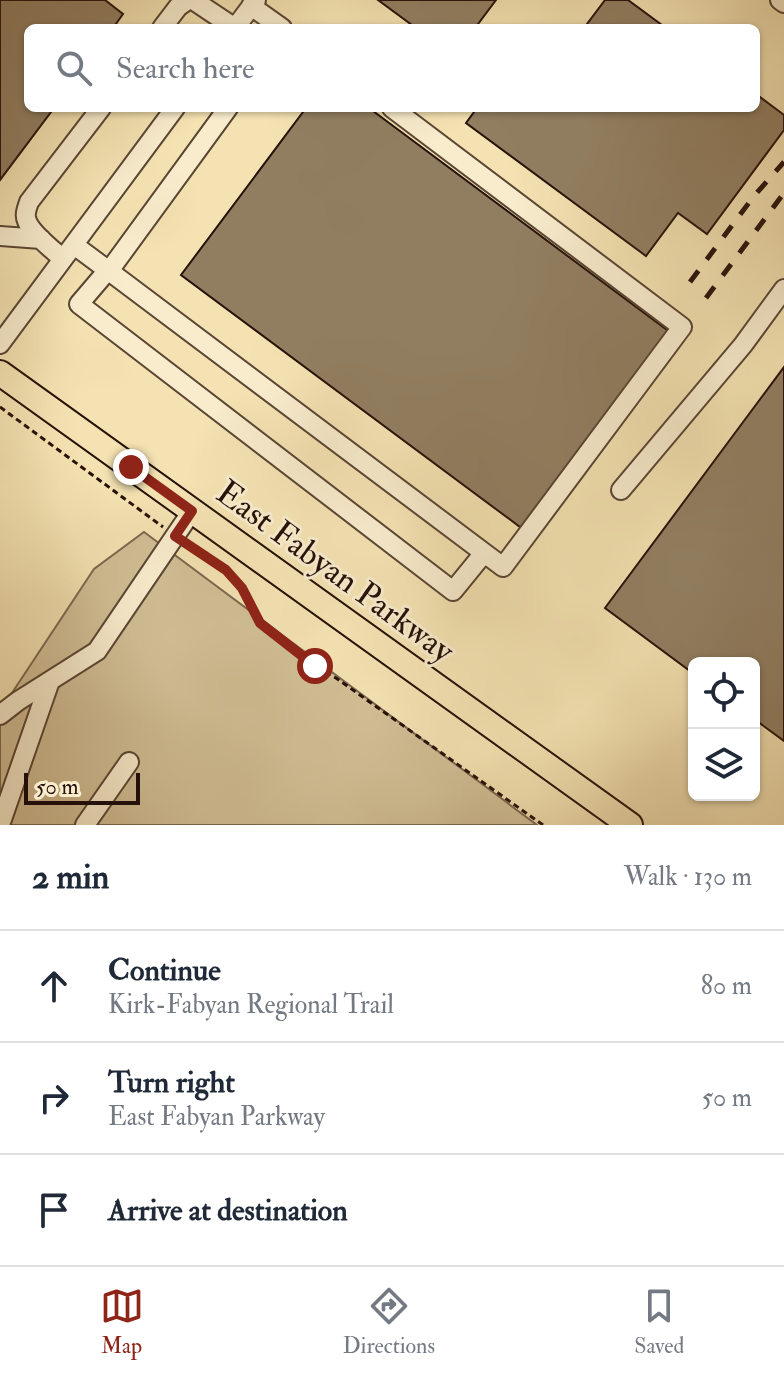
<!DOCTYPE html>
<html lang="en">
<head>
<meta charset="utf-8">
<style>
  :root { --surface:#fff; --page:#f6f6f7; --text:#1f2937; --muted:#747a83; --line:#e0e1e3; --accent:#8f2418 }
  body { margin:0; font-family:"IM FELL Double Pica",serif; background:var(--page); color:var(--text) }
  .controls { position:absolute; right:24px; bottom:24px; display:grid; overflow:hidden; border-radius:12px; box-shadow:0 2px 6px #0004 }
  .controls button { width:72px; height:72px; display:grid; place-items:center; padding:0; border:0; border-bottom:2px solid var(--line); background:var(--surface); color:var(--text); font:40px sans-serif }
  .scale { position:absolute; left:24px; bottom:20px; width:116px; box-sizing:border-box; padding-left:8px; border:4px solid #251109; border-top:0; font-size:22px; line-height:28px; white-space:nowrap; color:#251109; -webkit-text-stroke:6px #f8eccd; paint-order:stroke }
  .stop { position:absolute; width:24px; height:24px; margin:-18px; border:6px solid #8f2418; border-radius:50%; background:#fff }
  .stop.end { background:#8f2418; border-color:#fff; box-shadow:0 2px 8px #0008 }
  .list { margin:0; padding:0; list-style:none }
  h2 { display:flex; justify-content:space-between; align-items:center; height:104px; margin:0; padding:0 32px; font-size:34px }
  h2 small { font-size:26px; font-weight:400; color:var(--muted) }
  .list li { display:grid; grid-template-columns:52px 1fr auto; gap:24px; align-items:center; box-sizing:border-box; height:112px; padding:0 32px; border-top:2px solid var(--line) }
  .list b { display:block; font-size:30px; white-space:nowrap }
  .list p { margin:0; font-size:26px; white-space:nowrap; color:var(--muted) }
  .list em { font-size:26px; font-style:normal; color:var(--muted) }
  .icon { flex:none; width:44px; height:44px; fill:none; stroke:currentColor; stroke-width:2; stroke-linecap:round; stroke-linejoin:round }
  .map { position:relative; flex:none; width:784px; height:825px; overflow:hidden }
  .search { position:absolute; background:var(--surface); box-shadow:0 2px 6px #0004; left:24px; right:24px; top:24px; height:88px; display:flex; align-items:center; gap:20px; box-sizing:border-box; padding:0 28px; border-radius:12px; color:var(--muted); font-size:30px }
  .sheet { height:440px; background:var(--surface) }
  nav { display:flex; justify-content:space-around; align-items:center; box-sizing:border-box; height:112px; border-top:2px solid var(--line); background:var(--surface); font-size:22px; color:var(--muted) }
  nav a { display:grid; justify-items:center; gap:4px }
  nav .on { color:var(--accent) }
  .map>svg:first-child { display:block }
</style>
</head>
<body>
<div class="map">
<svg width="784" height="825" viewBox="0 0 784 825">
  <rect width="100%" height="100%" fill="#f4e2b2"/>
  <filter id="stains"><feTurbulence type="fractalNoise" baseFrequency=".0025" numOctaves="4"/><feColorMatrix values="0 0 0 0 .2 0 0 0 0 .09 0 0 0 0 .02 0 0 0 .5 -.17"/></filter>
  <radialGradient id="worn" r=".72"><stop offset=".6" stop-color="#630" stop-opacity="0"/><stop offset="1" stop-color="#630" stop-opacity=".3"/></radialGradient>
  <path fill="#d1be95" stroke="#7b684f" stroke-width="2" d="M144,532L537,825H0V711L94,569Z"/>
  <path fill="#917e61" stroke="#251109" stroke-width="2" d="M0,0H105L123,14L113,28H28V108H54L0,180Z
    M378,0H496L475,28H416Z
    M605,0H628L666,28H584Z
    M756,94L784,115V130L707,234L678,213L646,256L466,123L477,108H756Z
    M306,108H369L671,333L524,530L181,275Z
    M784,367V741L754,719V663H694V674L605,608Z"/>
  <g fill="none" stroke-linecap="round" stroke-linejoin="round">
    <g stroke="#594533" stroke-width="22">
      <path id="minor" d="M193,0L235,28L256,0
        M780,0L784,3
        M251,6L282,28
        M162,28L178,7L188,0
        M0,236L41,239
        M74,245L109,271L228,108
        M63,259C53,250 31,233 27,221C24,215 27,208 29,202L101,108
        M108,270L79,304L453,591L484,553
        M109,271L503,567L682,327L392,108
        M0,344L175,108
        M621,490L743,345L784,289
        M0,715L18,701L97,651L192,511
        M0,825L50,681
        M85,825L129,762"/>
    </g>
    <g stroke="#251109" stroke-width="28">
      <path id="major" d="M0,373L630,825"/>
    </g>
    <path stroke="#251109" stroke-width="3" stroke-dasharray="6 4" stroke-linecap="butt" d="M0,407L163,527
      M189,545L226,570L242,588L260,623L315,666L336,678L543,825"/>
    <use href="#minor" stroke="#f8eccd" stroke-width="18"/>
    <use href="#major" stroke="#f4e2b2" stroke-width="24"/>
    <path stroke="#251109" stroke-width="5" stroke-dasharray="14 14" stroke-linecap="butt" d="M690,282L754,196L784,162
      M706,298L784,193"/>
  </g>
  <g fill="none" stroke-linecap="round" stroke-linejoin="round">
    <path stroke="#8f2418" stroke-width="10" d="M131,467L192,511L175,536L226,570L242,588L260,623L315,666"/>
  </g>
  <g text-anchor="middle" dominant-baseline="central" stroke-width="6" stroke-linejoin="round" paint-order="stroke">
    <g font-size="34" fill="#251109" stroke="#f8eccd">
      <text transform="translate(335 572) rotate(36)">East Fabyan Parkway</text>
    </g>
  </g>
  <rect width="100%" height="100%" filter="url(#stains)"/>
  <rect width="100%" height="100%" fill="url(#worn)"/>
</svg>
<div class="controls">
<button><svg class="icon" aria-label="locate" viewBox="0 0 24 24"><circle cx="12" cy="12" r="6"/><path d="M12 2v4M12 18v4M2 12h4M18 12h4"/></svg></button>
<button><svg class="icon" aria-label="layers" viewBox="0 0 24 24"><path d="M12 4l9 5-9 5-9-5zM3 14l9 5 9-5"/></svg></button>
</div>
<div class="scale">50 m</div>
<div class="stop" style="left:315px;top:666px"></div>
<div class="stop end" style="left:131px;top:467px"></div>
<div class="search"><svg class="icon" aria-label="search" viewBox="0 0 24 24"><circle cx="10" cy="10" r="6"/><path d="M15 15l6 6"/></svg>Search here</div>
</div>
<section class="sheet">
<h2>2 min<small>Walk · 130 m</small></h2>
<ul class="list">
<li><svg class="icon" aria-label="ahead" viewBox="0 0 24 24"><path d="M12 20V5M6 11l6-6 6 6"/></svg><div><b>Continue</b><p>Kirk-Fabyan Regional Trail</p></div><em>80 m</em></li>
<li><svg class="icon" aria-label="right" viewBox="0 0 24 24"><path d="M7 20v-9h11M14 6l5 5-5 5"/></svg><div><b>Turn right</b><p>East Fabyan Parkway</p></div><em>50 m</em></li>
<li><svg class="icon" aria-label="arrive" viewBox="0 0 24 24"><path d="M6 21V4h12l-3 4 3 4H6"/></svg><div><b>Arrive at destination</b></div></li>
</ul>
</section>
<nav>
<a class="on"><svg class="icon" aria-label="map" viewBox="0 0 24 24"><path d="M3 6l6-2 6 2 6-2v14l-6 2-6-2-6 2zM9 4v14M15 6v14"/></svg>Map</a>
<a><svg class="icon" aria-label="directions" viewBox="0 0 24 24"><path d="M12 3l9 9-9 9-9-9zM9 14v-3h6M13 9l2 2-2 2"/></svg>Directions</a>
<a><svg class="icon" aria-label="saved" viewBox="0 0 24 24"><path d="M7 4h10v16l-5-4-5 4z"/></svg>Saved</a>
</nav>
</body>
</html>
